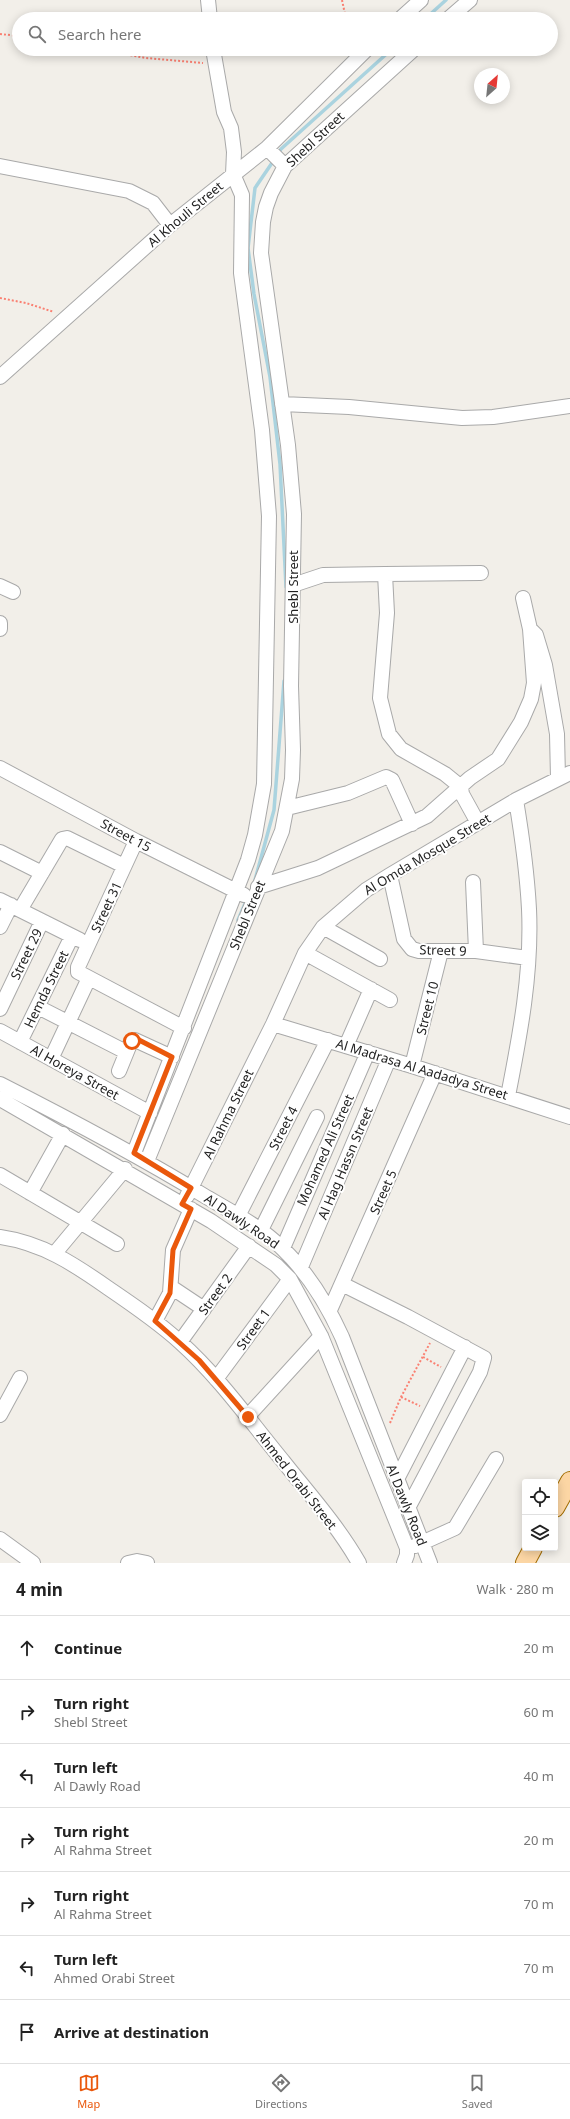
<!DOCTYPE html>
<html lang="en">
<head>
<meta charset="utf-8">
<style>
  :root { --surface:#fff; --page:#f6f6f6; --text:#222; --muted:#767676; --line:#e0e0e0; --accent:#ea580c }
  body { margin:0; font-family:"Noto Sans",sans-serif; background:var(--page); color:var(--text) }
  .controls { position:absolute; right:12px; bottom:12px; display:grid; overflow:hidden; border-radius:4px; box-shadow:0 2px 10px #0003 }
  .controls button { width:36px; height:36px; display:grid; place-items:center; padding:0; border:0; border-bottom:1px solid var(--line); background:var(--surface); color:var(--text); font:20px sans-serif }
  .compass { position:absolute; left:474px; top:68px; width:36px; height:36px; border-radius:50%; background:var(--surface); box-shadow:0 2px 10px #0003; rotate:27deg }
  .stop { position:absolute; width:12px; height:12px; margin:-9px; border:3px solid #ea580c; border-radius:50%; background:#fff }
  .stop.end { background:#ea580c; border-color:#fff; box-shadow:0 1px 4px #0008 }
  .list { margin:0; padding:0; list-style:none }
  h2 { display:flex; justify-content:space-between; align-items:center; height:52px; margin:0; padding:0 16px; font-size:17px }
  h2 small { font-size:13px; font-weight:400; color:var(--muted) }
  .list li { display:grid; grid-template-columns:26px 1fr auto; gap:12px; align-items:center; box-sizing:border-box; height:64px; padding:0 16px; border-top:1px solid var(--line) }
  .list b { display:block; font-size:15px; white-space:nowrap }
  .list p { margin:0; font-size:13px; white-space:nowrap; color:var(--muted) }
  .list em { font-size:13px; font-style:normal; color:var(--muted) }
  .icon { flex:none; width:22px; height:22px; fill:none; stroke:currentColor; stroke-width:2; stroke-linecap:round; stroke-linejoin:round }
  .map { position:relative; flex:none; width:570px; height:1563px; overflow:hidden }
  .search { position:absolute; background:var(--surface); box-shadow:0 2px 10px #0003; left:12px; right:12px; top:12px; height:44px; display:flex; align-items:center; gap:10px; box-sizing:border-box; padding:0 14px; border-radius:22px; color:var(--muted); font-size:15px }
  .sheet { height:500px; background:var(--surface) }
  nav { display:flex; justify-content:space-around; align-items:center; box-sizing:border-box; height:56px; border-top:1px solid var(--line); background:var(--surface); font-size:11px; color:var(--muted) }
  nav a { display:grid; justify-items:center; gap:2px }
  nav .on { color:var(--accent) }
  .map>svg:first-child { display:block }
</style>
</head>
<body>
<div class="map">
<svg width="570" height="1563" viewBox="0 0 570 1563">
  <rect width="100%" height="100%" fill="#f2efe9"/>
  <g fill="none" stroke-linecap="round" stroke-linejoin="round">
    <path stroke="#aad3df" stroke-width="3.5" d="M425,19L446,0
      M277,155L281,149L392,49
      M274,160L255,188L248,248L254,294L270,377L280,464L286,587
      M255,880L274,810L284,681
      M238,920L247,899"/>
    <g stroke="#a9a9a9" stroke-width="16">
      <path id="minor" d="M208,0L210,19
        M400,19L421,0
        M448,19L470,0
        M267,148L285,166
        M0,166L129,191L153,203L170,225
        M0,377L170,225L267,148L367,49
        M282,404L349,407L462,418L493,417L570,406
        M385,574L481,573
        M293,585L323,575L385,574L387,613L380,698L389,734L401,749L445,774L461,787L462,794L478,823
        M0,586L13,592
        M523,598L530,629L536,635L545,665L557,734L558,778
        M0,623V629
        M0,768L136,841L244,895
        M287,808L348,793L386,777L392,780L412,824
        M136,841L78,967V972L184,1028
        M0,852L42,873
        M390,875L404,939L412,949L419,951H476L528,958
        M473,882L476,951
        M258,887L318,868L427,816L470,778L498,759L521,722L531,699L534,683L530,629
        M0,900L80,940
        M20,910L62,839L67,838L124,866
        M0,927L11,905
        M323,927L380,959
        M305,953L390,1000
        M38,1007L126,1052
        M0,1009L42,921
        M273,1024L412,1066L570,1117
        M0,1031L150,1113
        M20,1042L72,936
        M346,1046L371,989
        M51,1059L89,978
        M412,1066L441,951
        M119,1071L130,1044L135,1040L172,1057
        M0,1084C69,1119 137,1155 203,1195C230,1211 260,1226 283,1249C309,1274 327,1304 342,1337L430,1563
        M508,1096C520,1035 532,972 529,909C527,872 522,836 516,800
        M0,1099L211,1221L276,1265L290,1279L321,1336L407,1548V1555L404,1563
        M134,1153L248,860L255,835L264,784L269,516L262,430L241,273L242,195L233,174L234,152L231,128L224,112L213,49
        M147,1161L282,831L292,779L293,750L291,686L294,514L288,445L261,253L263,222L266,207L271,193L285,166L414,49
        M0,1175L117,1244
        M30,1193L63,1134
        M187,1196L273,1024L305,953L323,927L366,890L390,875L516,800L570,773
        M238,1216L328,1040
        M261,1230L317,1117
        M0,1237C42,1243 74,1264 108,1288C133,1305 158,1322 180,1342C219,1377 250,1421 283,1461C309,1494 338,1526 359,1563
        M283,1248L368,1052
        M55,1253L125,1169
        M301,1267L389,1059
        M342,1284L408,1317L484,1358L480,1372L408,1508
        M171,1287L204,1309
        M330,1310L435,1073
        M155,1321L170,1293L173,1250L191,1209
        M180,1342L249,1246
        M216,1379L290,1279
        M0,1415L20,1378
        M247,1417L321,1336
        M397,1479L465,1347
        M0,1539L33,1563
        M415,1546L455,1528L496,1459
        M128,1563L137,1561L147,1563"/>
    </g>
    <g stroke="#a06b00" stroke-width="20">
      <path id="major" d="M555,1508L570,1481
        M525,1563L533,1548"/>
    </g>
    <path stroke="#fa8072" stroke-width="2" stroke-dasharray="2 2" stroke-linecap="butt" d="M342,0L346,19
      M0,34L19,36
      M95,49L146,58L203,63
      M0,298L26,303L54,312
      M423,1357L441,1367
      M401,1397L420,1406
      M390,1423L401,1397L430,1343"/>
    <use href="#minor" stroke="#fff" stroke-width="14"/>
    <use href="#major" stroke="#fcd6a4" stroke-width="18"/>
  </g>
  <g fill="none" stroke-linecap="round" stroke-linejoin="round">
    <path stroke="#ea580c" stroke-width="5" d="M132,1041L139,1040L172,1057L134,1153L191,1188L182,1204L191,1209L173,1250L170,1293L155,1321L199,1360L248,1417"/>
  </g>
  <g text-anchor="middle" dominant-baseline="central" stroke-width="4" stroke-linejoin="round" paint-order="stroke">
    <g font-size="13" fill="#222" stroke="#fff">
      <text transform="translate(315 139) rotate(-43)">Shebl Street</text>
      <text transform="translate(185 214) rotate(-40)">Al Khouli Street</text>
      <text transform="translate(293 587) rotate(-90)">Shebl Street</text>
      <text transform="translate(126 835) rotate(28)">Street 15</text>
      <text transform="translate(427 854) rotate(-31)">Al Omda Mosque Street</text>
      <text transform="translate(106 907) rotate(-65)">Street 31</text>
      <text transform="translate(247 915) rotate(-68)">Shebl Street</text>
      <text transform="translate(443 950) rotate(2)">Street 9</text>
      <text transform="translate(26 954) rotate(-64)">Street 29</text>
      <text transform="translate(46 989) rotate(-64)">Hemda Street</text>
      <text transform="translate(427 1008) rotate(-76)">Street 10</text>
      <text transform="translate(422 1069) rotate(17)">Al Madrasa Al Aadadya Street</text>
      <text transform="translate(75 1072) rotate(29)">Al Horeya Street</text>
      <text transform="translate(228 1114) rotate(-64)">Al Rahma Street</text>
      <text transform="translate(283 1128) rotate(-63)">Street 4</text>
      <text transform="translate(325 1150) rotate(-66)">Mohamed Ali Street</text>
      <text transform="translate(345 1163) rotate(-67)">Al Hag Hassn Street</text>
      <text transform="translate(383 1192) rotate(-66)">Street 5</text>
      <text transform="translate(242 1221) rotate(34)">Al Dawly Road</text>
      <text transform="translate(215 1294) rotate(-54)">Street 2</text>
      <text transform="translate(253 1329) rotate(-54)">Street 1</text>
      <text transform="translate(297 1480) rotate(52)">Ahmed Orabi Street</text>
      <text transform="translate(407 1505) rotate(68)">Al Dawly Road</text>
    </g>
  </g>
</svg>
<div class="controls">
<button><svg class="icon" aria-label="locate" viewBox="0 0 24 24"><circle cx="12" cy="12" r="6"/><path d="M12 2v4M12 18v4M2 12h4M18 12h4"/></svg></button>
<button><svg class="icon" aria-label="layers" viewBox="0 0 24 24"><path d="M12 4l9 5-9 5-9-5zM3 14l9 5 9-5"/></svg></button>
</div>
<svg class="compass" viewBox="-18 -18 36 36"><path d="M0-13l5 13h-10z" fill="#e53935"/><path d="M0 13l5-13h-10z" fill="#767676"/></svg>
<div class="stop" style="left:132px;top:1041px"></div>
<div class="stop end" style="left:248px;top:1417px"></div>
<div class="search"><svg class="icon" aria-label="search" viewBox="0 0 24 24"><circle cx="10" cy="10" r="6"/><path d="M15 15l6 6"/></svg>Search here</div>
</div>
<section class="sheet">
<h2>4 min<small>Walk · 280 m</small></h2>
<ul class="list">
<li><svg class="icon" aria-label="ahead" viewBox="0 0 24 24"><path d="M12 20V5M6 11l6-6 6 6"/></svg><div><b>Continue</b></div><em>20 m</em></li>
<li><svg class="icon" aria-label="right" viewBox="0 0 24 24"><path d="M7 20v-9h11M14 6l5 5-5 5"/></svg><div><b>Turn right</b><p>Shebl Street</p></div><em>60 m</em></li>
<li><svg class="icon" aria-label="left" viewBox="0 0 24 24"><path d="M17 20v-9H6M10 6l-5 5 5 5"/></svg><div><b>Turn left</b><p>Al Dawly Road</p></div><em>40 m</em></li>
<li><svg class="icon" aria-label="right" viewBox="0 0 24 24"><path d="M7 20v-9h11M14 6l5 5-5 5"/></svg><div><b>Turn right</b><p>Al Rahma Street</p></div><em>20 m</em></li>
<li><svg class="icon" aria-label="right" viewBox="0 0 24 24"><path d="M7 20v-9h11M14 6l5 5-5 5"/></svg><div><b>Turn right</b><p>Al Rahma Street</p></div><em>70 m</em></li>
<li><svg class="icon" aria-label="left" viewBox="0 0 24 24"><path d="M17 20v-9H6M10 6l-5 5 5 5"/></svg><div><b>Turn left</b><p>Ahmed Orabi Street</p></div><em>70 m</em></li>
<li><svg class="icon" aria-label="arrive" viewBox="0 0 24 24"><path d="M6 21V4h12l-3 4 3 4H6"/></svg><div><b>Arrive at destination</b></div></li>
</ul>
</section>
<nav>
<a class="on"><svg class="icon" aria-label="map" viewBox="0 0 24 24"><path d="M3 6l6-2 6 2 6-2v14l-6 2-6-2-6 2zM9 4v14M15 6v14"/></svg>Map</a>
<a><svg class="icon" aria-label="directions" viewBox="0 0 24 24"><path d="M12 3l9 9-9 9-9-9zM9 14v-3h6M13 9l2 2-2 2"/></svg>Directions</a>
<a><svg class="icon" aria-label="saved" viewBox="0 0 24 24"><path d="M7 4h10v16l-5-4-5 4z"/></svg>Saved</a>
</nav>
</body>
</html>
